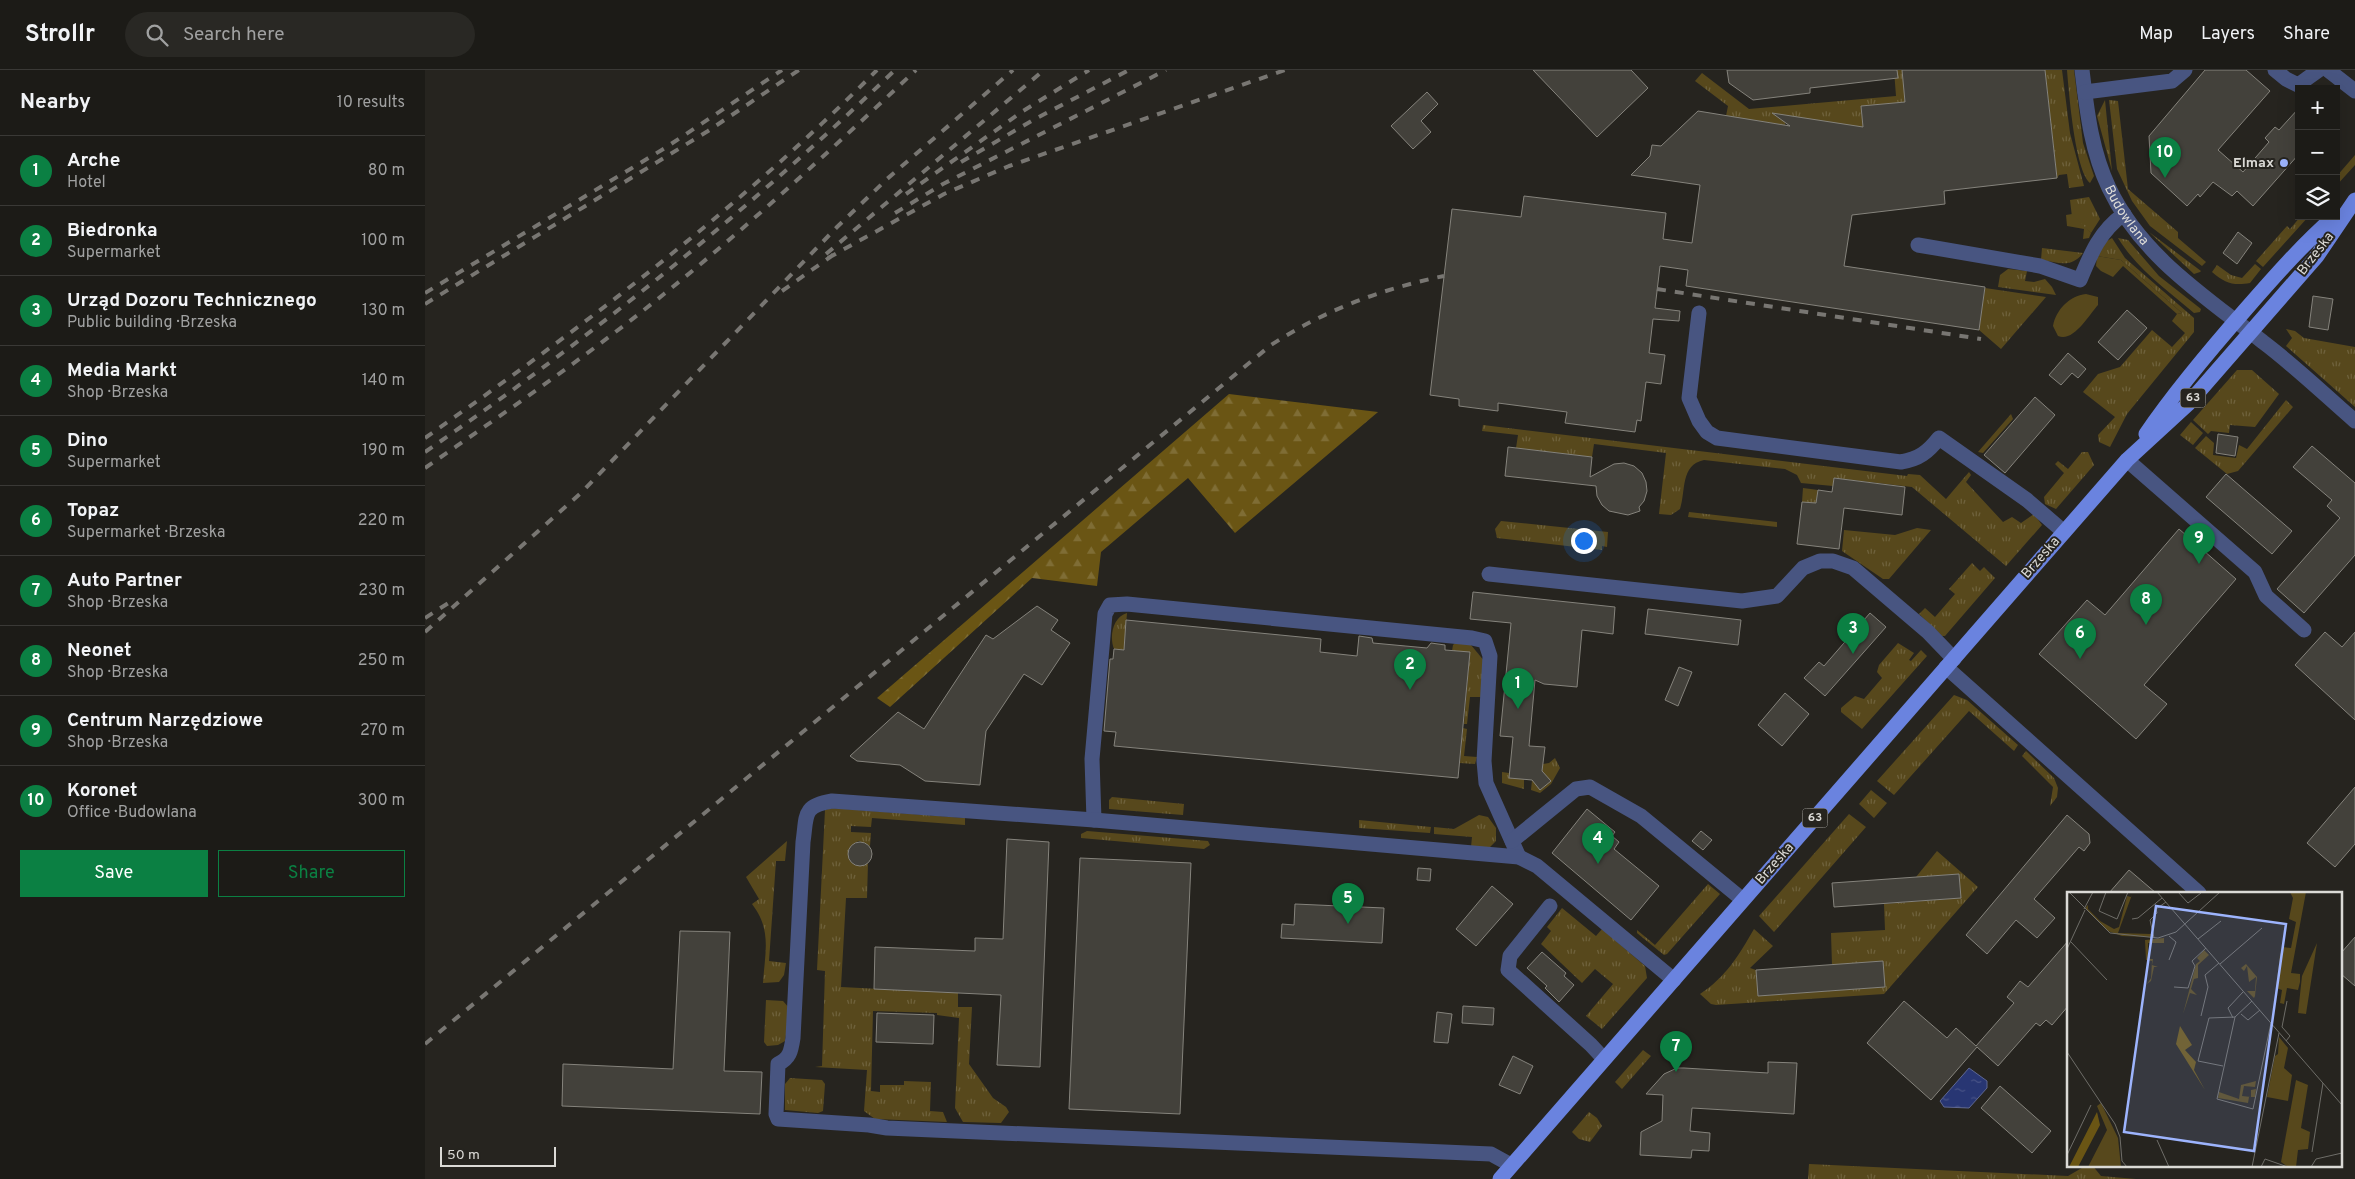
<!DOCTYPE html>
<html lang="en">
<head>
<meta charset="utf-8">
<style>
  :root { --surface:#1c1b17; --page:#292824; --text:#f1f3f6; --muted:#a0a1a1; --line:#3a3936; --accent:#0b8043 }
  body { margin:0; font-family:Overpass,sans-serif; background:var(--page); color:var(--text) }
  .controls { position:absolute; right:15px; top:15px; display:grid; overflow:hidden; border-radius:0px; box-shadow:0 5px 20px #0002 }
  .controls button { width:45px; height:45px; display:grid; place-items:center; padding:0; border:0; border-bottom:1px solid var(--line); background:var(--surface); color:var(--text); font:25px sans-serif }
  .scale { position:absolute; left:15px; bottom:12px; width:116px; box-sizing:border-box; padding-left:5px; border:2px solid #dbdad6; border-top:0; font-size:14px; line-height:18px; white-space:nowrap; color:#dbdad6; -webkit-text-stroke:4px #26241f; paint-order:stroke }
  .you { position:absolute; left:1158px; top:470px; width:18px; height:18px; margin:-12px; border:4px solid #fff; border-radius:50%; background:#1a73e8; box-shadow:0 0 0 8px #1a73e833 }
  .badge { display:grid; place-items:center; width:32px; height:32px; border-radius:50%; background:var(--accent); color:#fff; font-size:16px; font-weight:700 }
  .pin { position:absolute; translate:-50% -41px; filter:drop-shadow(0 1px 2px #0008) }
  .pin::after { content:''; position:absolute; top:26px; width:18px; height:15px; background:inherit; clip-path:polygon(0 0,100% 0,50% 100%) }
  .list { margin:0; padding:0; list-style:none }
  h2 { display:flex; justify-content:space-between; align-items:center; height:65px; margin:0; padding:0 20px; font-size:21px }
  h2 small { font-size:16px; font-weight:400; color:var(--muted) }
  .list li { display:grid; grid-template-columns:32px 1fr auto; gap:15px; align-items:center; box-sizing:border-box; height:70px; padding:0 20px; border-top:1px solid var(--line) }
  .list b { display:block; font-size:19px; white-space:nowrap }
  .list p { margin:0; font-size:16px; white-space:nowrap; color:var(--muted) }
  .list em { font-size:16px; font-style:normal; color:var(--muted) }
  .actions { display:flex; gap:10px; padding:15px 20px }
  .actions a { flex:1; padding:11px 0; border:1px solid var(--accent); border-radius:0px; text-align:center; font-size:18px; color:var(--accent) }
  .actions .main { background:var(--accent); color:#fff }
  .icon { flex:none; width:28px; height:28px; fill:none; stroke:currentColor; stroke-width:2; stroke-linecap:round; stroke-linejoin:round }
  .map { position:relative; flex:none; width:1930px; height:1109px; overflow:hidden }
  header { display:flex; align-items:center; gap:30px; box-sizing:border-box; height:70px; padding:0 25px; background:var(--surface); border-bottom:1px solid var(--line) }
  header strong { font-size:24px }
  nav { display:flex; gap:28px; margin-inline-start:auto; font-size:18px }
  .search { width:350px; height:45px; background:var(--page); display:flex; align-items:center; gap:12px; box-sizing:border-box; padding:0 18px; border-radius:28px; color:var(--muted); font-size:19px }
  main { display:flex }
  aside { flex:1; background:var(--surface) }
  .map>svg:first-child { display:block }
</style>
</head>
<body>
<header>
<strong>Strollr</strong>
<div class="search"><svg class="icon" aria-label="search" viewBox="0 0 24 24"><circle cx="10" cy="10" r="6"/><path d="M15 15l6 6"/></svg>Search here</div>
<nav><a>Map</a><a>Layers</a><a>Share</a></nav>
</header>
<main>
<aside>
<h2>Nearby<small>10 results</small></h2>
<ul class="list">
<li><span class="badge">1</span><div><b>Arche</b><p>Hotel</p></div><em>80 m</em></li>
<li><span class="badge">2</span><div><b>Biedronka</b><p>Supermarket</p></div><em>100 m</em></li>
<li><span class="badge">3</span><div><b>Urząd Dozoru Technicznego</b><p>Public building · Brzeska</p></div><em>130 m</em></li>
<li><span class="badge">4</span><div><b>Media Markt</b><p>Shop · Brzeska</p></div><em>140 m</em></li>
<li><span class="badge">5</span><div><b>Dino</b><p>Supermarket</p></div><em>190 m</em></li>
<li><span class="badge">6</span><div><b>Topaz</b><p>Supermarket · Brzeska</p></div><em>220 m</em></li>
<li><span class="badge">7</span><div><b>Auto Partner</b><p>Shop · Brzeska</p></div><em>230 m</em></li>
<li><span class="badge">8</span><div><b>Neonet</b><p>Shop · Brzeska</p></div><em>250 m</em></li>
<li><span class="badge">9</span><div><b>Centrum Narzędziowe</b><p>Shop · Brzeska</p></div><em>270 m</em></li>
<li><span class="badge">10</span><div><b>Koronet</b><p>Office · Budowlana</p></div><em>300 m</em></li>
</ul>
<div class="actions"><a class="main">Save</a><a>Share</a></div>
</aside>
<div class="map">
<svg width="1930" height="1109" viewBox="0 0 1930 1109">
  <defs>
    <pattern id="grass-tufts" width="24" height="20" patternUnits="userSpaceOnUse" patternTransform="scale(1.25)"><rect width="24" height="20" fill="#57481c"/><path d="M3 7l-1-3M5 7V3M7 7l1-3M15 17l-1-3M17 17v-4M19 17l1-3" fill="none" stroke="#6f623c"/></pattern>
    <pattern id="forest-firs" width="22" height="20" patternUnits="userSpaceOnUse" patternTransform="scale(1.25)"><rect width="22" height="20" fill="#6a5514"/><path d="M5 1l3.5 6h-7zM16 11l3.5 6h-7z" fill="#7f6d35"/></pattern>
    <pattern id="water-ripples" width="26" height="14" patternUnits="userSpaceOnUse" patternTransform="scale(1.25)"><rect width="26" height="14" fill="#283673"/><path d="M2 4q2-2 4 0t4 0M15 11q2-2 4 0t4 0" fill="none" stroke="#475286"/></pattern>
  </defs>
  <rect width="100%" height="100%" fill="#26241f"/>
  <path fill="url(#grass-tufts)" d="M1469,0H1477L1480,32L1436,37L1439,68L1361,46L1360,55L1301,46L1303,36L1270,11L1277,3L1324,39L1471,26Z
    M1620,0H1637L1645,63L1659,116L1644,118L1642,104L1634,105L1632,108Z
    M1642,0H1649L1658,73L1669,106L1665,113C1650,100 1644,23 1642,0Z
    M1680,30L1687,101L1672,46Z
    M1684,30L1693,31L1703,119L1753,162V168L1781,192L1777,196L1725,156L1707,131L1692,99Z
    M1930,85V95L1911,116V107Z
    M1664,127L1675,149L1666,163L1647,147L1645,130Z
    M1876,146H1884L1838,197L1831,191L1862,156L1865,159Z
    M1724,162L1776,201L1775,202L1769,204Z
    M1687,168L1700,188L1769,248V262L1702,344L1685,377L1674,372L1673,365L1690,347L1658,322L1673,304L1695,297L1727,260L1747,277L1760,263L1747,251L1752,244L1757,243L1696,190L1672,186L1682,171Z
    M1693,168L1703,170L1734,206L1776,239L1775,242L1769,243C1742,220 1712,199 1693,168Z
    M1617,178L1658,183C1646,199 1633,192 1616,190Z
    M1830,194L1836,199L1825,213C1808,216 1800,213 1787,202L1792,195L1806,205L1817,208Z
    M1583,199L1602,201L1600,211L1609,212L1620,209L1627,217L1631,225L1573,217L1575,205Z
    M1560,218L1621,227L1576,279L1554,260Z
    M1861,259L1870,261L1879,268L1930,277V337L1861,276L1867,268Z
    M1812,300H1827L1854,324L1830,357L1805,355L1804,363L1786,361L1783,364L1768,350Z
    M1861,330L1868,337L1813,401L1802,404L1770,378L1781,366L1789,373L1788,385L1811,388L1814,375L1822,379Z
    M1586,344L1588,349L1558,383L1553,382Z
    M1766,352L1778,363L1768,375L1755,365Z
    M1058,355L1482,406L1483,404L1495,405L1521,429L1544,402L1546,405L1541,412L1578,452L1587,447L1596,453L1609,444L1617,455L1581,496L1487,417L1409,408L1408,416L1376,413L1372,405L1360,399L1279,390C1255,395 1261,421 1255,439L1246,445L1234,444L1241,383L1169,374L1167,387L1091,378L1093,365L1057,361Z
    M1657,382H1663L1669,395L1631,439L1620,434L1619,427L1639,403L1630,394L1633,391L1643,399Z
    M1378,418L1393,420L1391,433L1377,432Z
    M1264,442L1352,452V457L1263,447Z
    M1076,451L1183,462L1182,477L1177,476V480L1072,468L1070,459Z
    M1492,458L1506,460L1464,509H1458L1417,481L1419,460L1470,465Z
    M1547,493L1555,501L1559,497L1570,508L1520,566H1517L1494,544L1500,538L1510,547L1530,524L1524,519Z
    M702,543L699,580L689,579C684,566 688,547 702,543Z
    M1031,572L1046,575L1060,592L1057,627H1045L1042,654H1039L1045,583L1027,581L1028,575Z
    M1473,573L1489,583L1484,590L1486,591L1496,580L1502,586L1437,659L1416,642V638L1430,626L1439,629L1457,608L1452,602L1454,595Z
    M1529,625L1542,630L1593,675L1589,681L1544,641L1469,725L1452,711Z
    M1038,658L1042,659L1039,686L1052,687L1050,694L1035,693Z
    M1601,681L1629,708L1633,718L1632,727L1625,736L1628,717L1597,686Z
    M1130,688L1135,698L1126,714L1115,723L1106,720L1107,710L1125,711L1117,701L1118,694L1124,693Z
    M1077,702L1084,703V708L1099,709V719L1077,713Z
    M1446,720L1462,733L1449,748L1434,734Z
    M687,727L759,734L758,745L684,739V730Z
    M407,738L540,748V755L447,748L446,757L426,756V762L446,763L445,776L434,771C415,778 426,803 443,793L442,828H421L416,917L533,923V937H547L544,994L568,1028L581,1037L584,1042L576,1053L538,1052L530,1038L534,948L512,945V943L448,941L446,1021L455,1022V1015H479V1011L506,1012L505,1041L518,1042L522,1052L450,1049L439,1041L442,1000L390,997L397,996L400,901L392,900L400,740Z
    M1424,744L1441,757L1349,862L1334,846Z
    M1054,745L1063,747L1071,758V771L1065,777H1046L1047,767L1009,764V757L1029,759Z
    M934,750L1006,757L1005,763L934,758Z
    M662,761L783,771L785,775L779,779L656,768V764Z
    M362,771L360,791H351L344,891L361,893L359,905L354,912L338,913C340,882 347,860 327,834L334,829L321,807Z
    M1512,781L1553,817L1459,924L1291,935L1286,934L1275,924C1301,907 1314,885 1329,859L1348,876L1325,898L1331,900L1333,926L1459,917L1458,891L1407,895L1406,863L1460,860L1459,834L1536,828L1534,804L1491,807Z
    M1283,814L1295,824L1242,884L1239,885L1212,863V860L1230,875Z
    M1137,838L1171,866L1177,859L1220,896L1222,908L1177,959L1161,946L1188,914L1170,899L1157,913L1116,874L1126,861L1122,857Z
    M341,930L358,931L365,939L360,971L353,975L342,976L339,972Z
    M1218,980L1226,986L1197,1019L1190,1012Z
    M365,1008L397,1010L400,1014L398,1041L393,1043L360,1040V1014Z
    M1164,1042L1172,1048L1177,1056L1165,1072L1154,1069L1147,1062Z
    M1384,1094L1643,1106L1662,1095H1667L1676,1106L1711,1109H1383Z"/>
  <path fill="url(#forest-firs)" d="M804,324L953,342L810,463L763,408L676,482L672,516L607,508L465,637L452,628Z"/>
  <path fill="#57481c" d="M1647,144L1666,163L1664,168L1658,169L1659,159L1642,156L1641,145Z
    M1672,186L1696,190L1757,243L1752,244L1698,196L1688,207L1676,201L1671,196Z
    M1661,224L1673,227V235C1664,245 1648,273 1633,266L1628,256C1631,240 1644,226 1661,224Z"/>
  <path fill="url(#water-ripples)" stroke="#5e6791" d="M1544,998L1562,1011V1018L1544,1038L1519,1037L1515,1031Z"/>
  <path fill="#43413b" stroke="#85837c" d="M1108,0H1206L1223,18L1172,67Z
    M1302,0H1472L1473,8L1385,18V23L1328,30L1304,13Z
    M1477,0H1620L1632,108L1519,121L1520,134L1427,145L1419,196L1560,217L1554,260L1261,216L1263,200L1235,196L1230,238L1255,241L1254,251L1228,249L1224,283L1240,285L1236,314L1221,312L1216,351L1212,350L1210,362L1140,353L1142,342L1073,333V341L1034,336V329L1005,325L1027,139L1096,147L1099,126L1241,143L1238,169L1267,173L1275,115L1206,105L1225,86L1227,75L1236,76L1273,41L1365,56L1347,43L1438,57L1436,36L1480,32Z
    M1780,0H1821L1845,21L1793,80L1818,102L1844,72L1840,68L1850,57L1854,60L1874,38V84L1828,136L1812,121L1807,126L1788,112L1775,127L1773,124L1762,136L1726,103L1724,66Z
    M1002,22L1013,34L996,51L1006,62L988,79L966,56Z
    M1813,162L1827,173L1812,194L1798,183Z
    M1888,226L1908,229L1903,260L1884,257Z
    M1702,240L1722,258L1693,290L1673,272Z
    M1643,283L1661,299L1653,308L1647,303L1636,315L1624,305Z
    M1610,327L1630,345L1580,403L1559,385Z
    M1793,364L1813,367L1810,386L1791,383Z
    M1887,376L1930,413V485L1879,543L1852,519L1915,448L1902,436L1907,430L1868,397Z
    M1083,377L1167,387L1165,407L1189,394L1199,393L1209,396L1217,403L1221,412L1222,421L1219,431L1214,437L1215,441L1203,445L1184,441L1177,435L1172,426L1171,416L1080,406Z
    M1801,404L1867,461L1847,484L1781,427Z
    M1409,408L1480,417L1477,445L1419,438L1414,479L1372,474L1377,432L1391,433L1393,420L1407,422Z
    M1754,459L1811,509L1719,615L1742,634L1711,669L1614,584L1662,530L1680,545Z
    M1048,522L1190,537L1188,564L1157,560L1152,617L1119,614L1110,610L1104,676L1120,677L1117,701L1126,711L1115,720L1107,710L1084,708L1088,667L1075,666L1086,553L1045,549Z
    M612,536L633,550L626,560L645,573L617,615L599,604L561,661L555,715L500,711L475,695L432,691L425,686L473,642L499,659L561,565L568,569Z
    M1223,539L1316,550L1313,575L1220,564Z
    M1445,543L1461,557L1400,626L1379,608L1394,592L1399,596Z
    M701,550L896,569L895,582L932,586L934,566L947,568L948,573L1002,578L1006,573L1020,575V580L1045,582L1033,708L689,676L691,662L679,661L685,589H688L689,579L699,580Z
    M1900,562L1917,577L1930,562V650L1870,595Z
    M1254,597L1267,602L1253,636L1240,630Z
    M1360,623L1384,644L1357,676L1333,655Z
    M1930,717V774L1910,797L1882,773Z
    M1162,739L1190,762L1187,766L1194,772L1189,779L1234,816L1206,850L1127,783Z
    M1642,745L1664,764L1665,773L1659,781L1654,777L1609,829L1630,848L1612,868L1591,850L1562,884L1541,865Z
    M1276,761L1287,770L1278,780L1267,771Z
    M582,769L624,772L615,997L572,995L576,925L449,919L450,877L550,881V868L578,869Z
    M423 784a12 12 0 1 1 24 0a12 12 0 1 1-24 0Z
    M655,788L766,793L755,1044L644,1039Z
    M993,798L1006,799L1005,811L992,810Z
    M1704,800L1731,823H1684Z
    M1534,804L1536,828L1409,837L1407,813Z
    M1067,816L1088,834L1051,876L1031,859Z
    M870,834L959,838L957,873L856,868L857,854L869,855Z
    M255,861L305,862L299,1001L337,1002L335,1044L137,1036L138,994L248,999Z
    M1930,867V916L1916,904V883Z
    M1644,870V935L1627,955L1621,950L1615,956L1611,953L1573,996L1552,977L1506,1030L1442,973L1479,931L1522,968L1531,958L1551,976L1589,933L1582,927L1595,911L1603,917Z
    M1117,882L1141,903L1139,906L1149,915L1134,932L1120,918L1122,916L1102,898Z
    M1458,891L1460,917L1333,926L1331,900Z
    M1038,936L1069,938L1068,955L1037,953Z
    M1012,942L1027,944L1023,973L1009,972Z
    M452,943L509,945L508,974L451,972Z
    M1088,986L1108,996L1095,1024L1074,1015Z
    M1343,992L1372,993L1369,1044L1267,1038L1265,1061L1285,1063L1284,1081L1267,1080L1266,1088L1215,1085L1216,1062L1237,1051L1238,1025L1221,1024L1239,1004L1252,998H1259L1343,1003Z
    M1575,1016L1626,1061L1607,1083L1556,1038Z"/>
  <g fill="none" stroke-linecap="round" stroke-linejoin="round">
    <g stroke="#485581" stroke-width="15">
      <path id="s1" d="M1657,0C1662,41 1666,80 1684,118C1716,186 1781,227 1838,272C1870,296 1900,325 1930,351"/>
      <path d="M1850,0L1861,9L1873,15L1894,0"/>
      <path d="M1903,0L1930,21"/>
      <path d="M1660,22L1747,11L1760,0"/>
      <path d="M1493,175L1615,196L1655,210C1666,183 1675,161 1699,144"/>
      <path d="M1274,243L1264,328L1274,351L1282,362L1292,368L1476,392C1494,389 1503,382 1514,368L1602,430L1639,462"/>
      <path d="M1702,390L1830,502L1841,526L1879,560"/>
      <path d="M1064,504L1317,531L1352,526L1378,498L1395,491H1408L1428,498L1503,562L1529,589"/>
      <path d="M1521,597L1774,823"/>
      <path d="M669,750L667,689L680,544L685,535L702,534L1047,568L1060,571L1065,586L1059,691L1061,713L1094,787"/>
      <path d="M1087,771L1151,719L1165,717L1216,746L1318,830"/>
      <path d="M1125,836L1085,886L1083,900L1166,975L1179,989"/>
      <path d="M1086,1095L1066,1084L462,1058L444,1055L353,1049L351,1044L353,994C365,988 366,981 368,968L378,772C382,745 377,736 407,731L669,750L1094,787L1112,796L1249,910"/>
    </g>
    <path stroke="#6a83df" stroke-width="15" d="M1721,364C1751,320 1785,280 1821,239C1849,207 1877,175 1910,146
      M1075,1109L1702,390L1763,334L1892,186L1930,130"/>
    <path stroke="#787672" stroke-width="4" stroke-dasharray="9 9" stroke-linecap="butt" d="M536,92L610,49L704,0
      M481,124L598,41L664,0
      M470,143L518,114L741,0
      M401,184L619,0
      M403,188L519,124L584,96L860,0
      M1232,219L1556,269
      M357,221L408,185
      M0,223L240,78L357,0
      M0,234L283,61L374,0
      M0,368C159,256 315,138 452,0
      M0,382C167,267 324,140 470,0
      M0,398C81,342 162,286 239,224C326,154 409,77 491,0
      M0,548L25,532
      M0,562L157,422L412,157L462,109L588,0
      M0,974L846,275C900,240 956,219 1019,206"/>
  </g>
  <circle fill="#9db4fd" stroke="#26241f" stroke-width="2" cx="1859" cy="93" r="5"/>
  <g text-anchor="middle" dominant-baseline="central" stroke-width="4" stroke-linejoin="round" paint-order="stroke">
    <g fill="#26241f" stroke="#a5a39f" stroke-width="1">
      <rect x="1755.5" y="318.5" width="25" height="19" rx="4"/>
      <rect x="1377.5" y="738.5" width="25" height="19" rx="4"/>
    </g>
    <g font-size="12" font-weight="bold" fill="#dbdad6">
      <text x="1768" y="328">63</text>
      <text x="1390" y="748">63</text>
    </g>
    <g font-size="14" font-weight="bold" fill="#dbdad6" stroke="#26241f" text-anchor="end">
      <text x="1849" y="93">Elmax</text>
    </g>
    <g font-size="14" fill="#dbdad6" stroke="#26241f">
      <text stroke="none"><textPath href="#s1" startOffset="154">Budowlana</textPath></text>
      <text transform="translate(1891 184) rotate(-52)">Brzeska</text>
      <text transform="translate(1616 488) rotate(-49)">Brzeska</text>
      <text transform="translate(1350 794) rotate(-49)">Brzeska</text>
    </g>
  </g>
  <g transform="translate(1642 822)">
    <rect width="275" height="275" fill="#26241f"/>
    <path d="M66,0L51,41L84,42L83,45L55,44L41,39L18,16L21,13V17L33,29L47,37L52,35L60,4L64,5ZM223,0H239L224,81L233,82V90L231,98L220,96L217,112L213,111L215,98L209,96L213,63L216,55L224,56L229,30L222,27L226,6ZM97,46V51H81V67H86L85,73L91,75H87L84,89L80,92L84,86L85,69L79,68L78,48ZM250,51L239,122L231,121L235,84ZM137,58L142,63L131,73V86L127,87L124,97L130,103L123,101L116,122L129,72L133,69L130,66ZM179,72L190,85L188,104L187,106L180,99H188L189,85L182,90L180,74L177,79L174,76ZM229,188L241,193L234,236L243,240L241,257L231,258L229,275H221L214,270ZM189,189L188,195L177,194L175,204L184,205V198L189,197L188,205H182L181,211L151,206L152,200L172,207L174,193ZM34,211L51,246L54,275H21L40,238L30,214Z" fill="#57481c"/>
    <path d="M113,134L125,153L118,158L129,170L127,178L138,198L109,152ZM30,220L33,233L11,275H2Z" fill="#6a5514"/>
    <path d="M212,145L221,156L217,176L225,183L221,209L200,205L208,164L211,162Z" fill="#57481c"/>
    <path fill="none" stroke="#6e6d68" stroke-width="1" d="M2,0L43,41L91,46L109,40L153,0M39,0L32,19L50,27L61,0M90,0L275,213M111,0L121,11L134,1M17,17L26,0M65,27L71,26L95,6M102,44L109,50L102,68M87,46L83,28L90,21L89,17L99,10M131,47L154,29M4,50L40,88M0,57L18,18M153,72L195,36M107,95L121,96L128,74L125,69L139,56M275,120V138M174,122L181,128L193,118M134,124L141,95L138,83L152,71M168,125L150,207L186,217L204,131M166,126L161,116L176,100M219,149L223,144L215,135L220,109M0,160L48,232L53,245L55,269L60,275M156,174L131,169L142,126L168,125L185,109M90,248L102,275M245,260L256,191M0,263L24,213M185,275L212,141M194,275L198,267L221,275M244,275L249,267L275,261"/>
    <path fill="#9db4fd" fill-opacity="0.15" stroke="#9db4fd" stroke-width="2.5" d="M89,14L219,32L187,259L57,240Z"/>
    <rect width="275" height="275" fill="none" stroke="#dbdad6" stroke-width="2.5"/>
  </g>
</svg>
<div class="controls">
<button>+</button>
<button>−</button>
<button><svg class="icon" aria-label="layers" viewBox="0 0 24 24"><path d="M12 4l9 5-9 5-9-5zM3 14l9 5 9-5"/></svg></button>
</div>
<div class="scale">50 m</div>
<div class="you"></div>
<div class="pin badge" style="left:1093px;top:639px">1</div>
<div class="pin badge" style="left:985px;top:620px">2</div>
<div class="pin badge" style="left:1428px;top:584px">3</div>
<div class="pin badge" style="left:1173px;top:794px">4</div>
<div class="pin badge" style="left:923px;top:854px">5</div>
<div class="pin badge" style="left:1655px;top:589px">6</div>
<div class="pin badge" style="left:1251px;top:1002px">7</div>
<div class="pin badge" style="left:1721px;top:555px">8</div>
<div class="pin badge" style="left:1774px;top:494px">9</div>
<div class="pin badge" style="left:1740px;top:108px">10</div>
</div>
</main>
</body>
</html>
